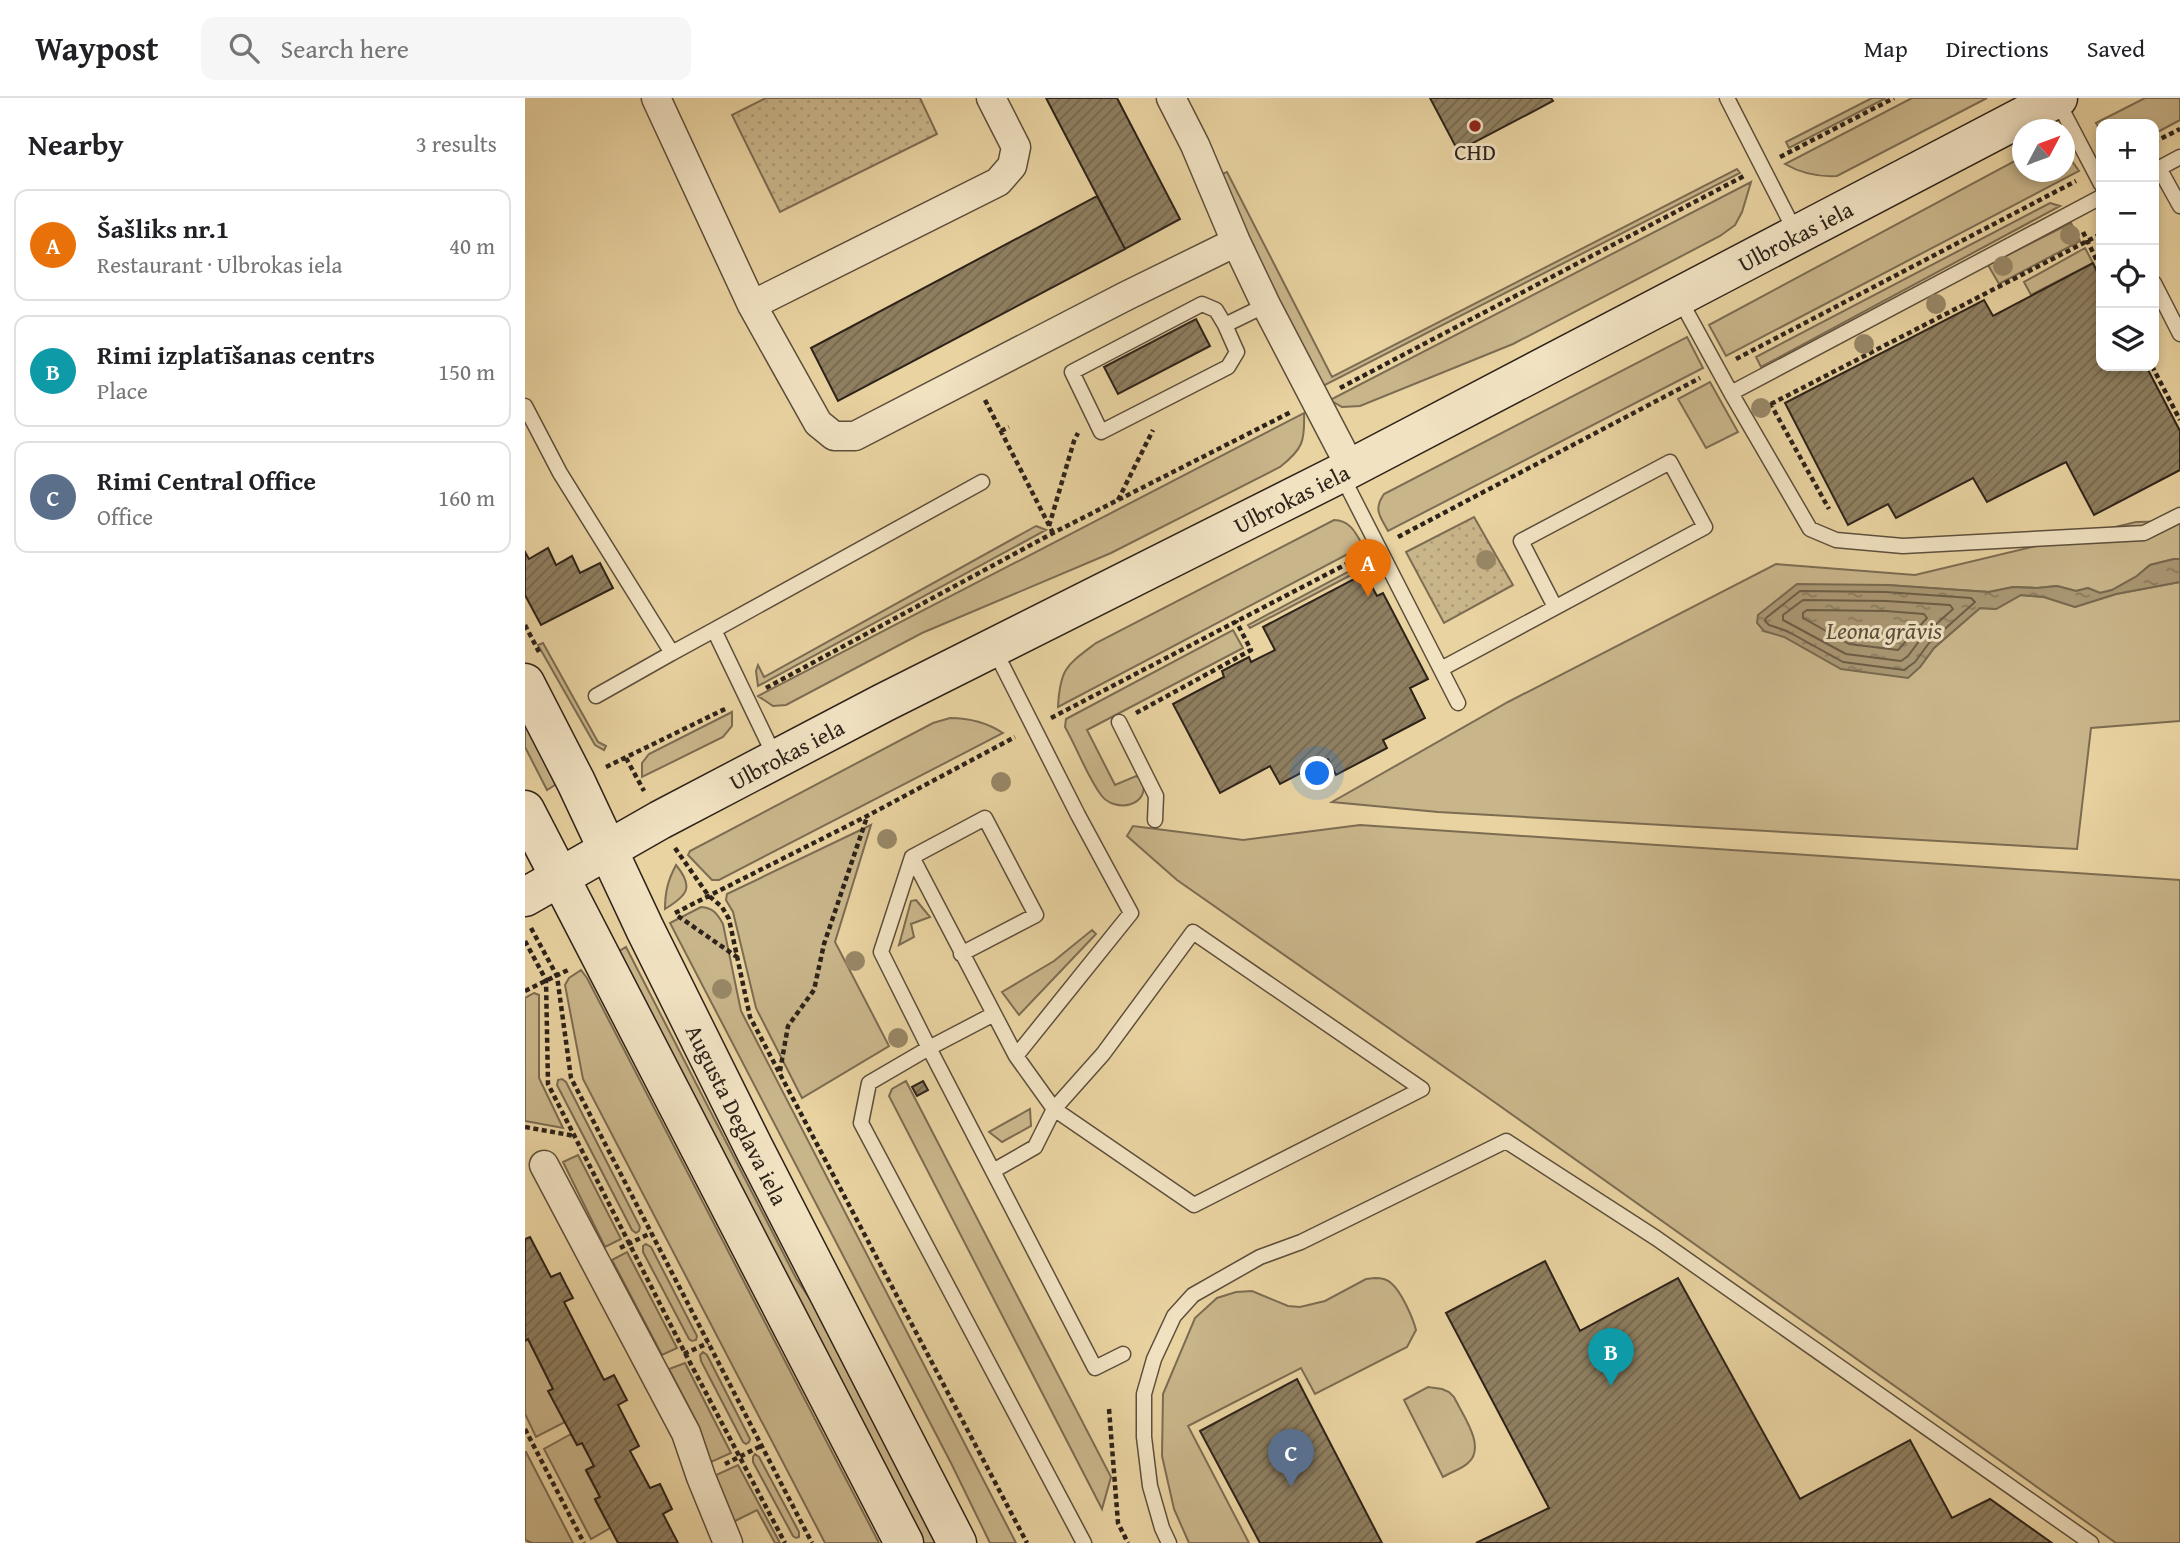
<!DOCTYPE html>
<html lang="en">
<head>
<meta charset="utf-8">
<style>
  :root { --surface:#fff; --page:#f6f6f6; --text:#202124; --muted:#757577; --line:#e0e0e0; --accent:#8f2418 }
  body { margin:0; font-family:"Gentium Book Plus",serif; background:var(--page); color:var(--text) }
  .controls { position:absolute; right:21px; top:21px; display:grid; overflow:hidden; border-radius:14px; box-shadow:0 4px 10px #0003 }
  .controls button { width:63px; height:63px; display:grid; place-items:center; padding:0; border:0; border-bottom:2px solid var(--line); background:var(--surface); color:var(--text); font:35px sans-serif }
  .compass { position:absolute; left:1487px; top:21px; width:63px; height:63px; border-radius:50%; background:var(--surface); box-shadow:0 4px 10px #0003; rotate:49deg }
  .you { position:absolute; left:793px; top:676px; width:24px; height:24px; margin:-18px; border:5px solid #fff; border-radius:50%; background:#1a73e8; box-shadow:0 0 0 10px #1a73e833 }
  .badge { display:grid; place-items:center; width:46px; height:46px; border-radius:50%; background:var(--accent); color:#fff; font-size:23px; font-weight:700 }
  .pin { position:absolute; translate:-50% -58px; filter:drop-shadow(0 2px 4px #0008) }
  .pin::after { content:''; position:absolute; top:37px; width:24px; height:21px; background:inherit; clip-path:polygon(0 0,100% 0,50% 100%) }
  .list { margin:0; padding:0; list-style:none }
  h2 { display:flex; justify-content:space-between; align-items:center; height:91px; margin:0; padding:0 28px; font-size:30px }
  h2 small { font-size:23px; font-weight:400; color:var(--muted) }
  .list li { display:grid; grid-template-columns:46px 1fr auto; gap:21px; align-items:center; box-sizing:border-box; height:112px; margin:0 14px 14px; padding:0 14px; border:2px solid var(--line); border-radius:14px }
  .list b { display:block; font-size:26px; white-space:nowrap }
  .list p { margin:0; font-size:23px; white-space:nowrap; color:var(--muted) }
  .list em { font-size:23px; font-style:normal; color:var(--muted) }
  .icon { flex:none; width:38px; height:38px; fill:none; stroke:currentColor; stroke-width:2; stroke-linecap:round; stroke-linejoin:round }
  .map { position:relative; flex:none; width:1655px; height:1445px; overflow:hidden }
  header { display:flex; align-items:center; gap:42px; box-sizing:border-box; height:98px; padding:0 35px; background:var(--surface); border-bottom:2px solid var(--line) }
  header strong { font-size:33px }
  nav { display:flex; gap:38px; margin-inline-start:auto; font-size:24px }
  .search { width:490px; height:63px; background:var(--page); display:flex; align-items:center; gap:18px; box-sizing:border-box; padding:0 24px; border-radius:14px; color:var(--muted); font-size:26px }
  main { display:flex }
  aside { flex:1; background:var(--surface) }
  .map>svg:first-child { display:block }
</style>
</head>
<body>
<header>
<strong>Waypost</strong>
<div class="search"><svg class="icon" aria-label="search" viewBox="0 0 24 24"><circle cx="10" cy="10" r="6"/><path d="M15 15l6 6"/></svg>Search here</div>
<nav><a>Map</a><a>Directions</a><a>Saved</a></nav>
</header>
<main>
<aside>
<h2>Nearby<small>3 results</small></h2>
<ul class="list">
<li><span class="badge" style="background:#e8710a">A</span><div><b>Šašliks nr.1</b><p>Restaurant · Ulbrokas iela</p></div><em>40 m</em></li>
<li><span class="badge" style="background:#0f9aa8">B</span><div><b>Rimi izplatīšanas centrs</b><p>Place</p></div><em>150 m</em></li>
<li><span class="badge" style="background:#5c6f8a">C</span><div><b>Rimi Central Office</b><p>Office</p></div><em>160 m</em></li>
</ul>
</aside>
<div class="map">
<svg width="1655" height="1445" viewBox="0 0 1655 1445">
  <defs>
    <pattern id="park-dots" width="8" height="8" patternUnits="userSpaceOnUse" patternTransform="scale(1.75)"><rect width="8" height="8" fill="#c9b58a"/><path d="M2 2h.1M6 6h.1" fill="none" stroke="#ad9b76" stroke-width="1.8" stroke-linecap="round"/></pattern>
    <pattern id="water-ripples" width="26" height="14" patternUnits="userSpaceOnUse" patternTransform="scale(1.75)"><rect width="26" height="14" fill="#a99773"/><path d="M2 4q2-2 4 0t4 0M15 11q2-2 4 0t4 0" fill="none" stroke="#8a7b5e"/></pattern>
    <pattern id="building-hatch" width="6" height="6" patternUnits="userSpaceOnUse" patternTransform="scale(1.75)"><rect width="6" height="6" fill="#8f7f60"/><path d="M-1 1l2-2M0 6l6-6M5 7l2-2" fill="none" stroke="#75684e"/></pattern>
  </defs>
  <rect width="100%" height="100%" fill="#e9d3a1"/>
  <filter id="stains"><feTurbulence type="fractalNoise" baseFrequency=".00286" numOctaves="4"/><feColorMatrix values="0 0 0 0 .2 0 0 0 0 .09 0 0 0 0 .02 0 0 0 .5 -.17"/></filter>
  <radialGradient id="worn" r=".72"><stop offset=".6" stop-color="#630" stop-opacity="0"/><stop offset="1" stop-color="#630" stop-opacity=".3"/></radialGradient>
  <path fill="#c9b58a" stroke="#7c6c52" stroke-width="2" d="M1347,0H1361L1264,50L1261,44Z
    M1387,0H1462L1312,78C1293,79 1277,76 1260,66Z
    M1620,0H1655V22L1629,36V26H1576V34L1571,25Z
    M1540,57L1544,59L1554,73L1201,258L1184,227L1497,59L1498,74H1540Z
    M1212,71L1215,75L798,288L748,197L697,76L702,74L807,279Z
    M1226,84L1217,114L1210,127L1195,138L988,246L835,308L817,309L805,302Z
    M1525,105L1535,108L1236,269L1231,259Z
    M1546,125L1555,143L1474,186L1463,167Z
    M1560,150L1568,165L1506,197L1499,184Z
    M1162,239L1178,270L863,433C855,418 848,412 859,396Z
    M1185,284L1213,334L1181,350L1153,301Z
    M779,315C780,343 778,351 755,369L586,455L397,535L261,607L248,608L233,598Z
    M809,422C825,422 831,435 838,448L533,609C535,570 542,567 571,545Z
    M1655,423V461H1649L1625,467L1612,478L1587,492L1575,495L1563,490L1551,493L1532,488L1512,490L1488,489L1464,494L1362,487L1239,533L1395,569L1409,550L1455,510L1471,511L1496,497L1519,499L1550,509L1591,496L1655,484V623L1566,630L1552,751L913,714L807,704L983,604L1251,466L1390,477L1611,424Z
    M511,428L521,432L233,588L231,573L233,567L239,579Z
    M845,462L847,466L725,530L723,527Z
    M708,532L718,550L562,632L590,687L611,678L617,681C627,708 590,716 576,697C562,678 552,650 540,629L541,621Z
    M18,545L73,644L81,648L79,652L70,647L13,547Z
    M207,614V628L198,639L117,679V665L124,656Z
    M425,620C445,620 461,624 478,635L194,782H187L163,757L165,753L408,625Z
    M0,621L33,685L22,692L0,649Z
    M346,727L310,844L364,948L277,1000L231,910L208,814L201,802L202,796Z
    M835,727L1655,782V1445H1591L958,996L652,782L602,738L608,728L718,742Z
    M151,767C169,789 163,797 140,811C140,794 143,782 151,767Z
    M391,802L405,819L386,826L389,839L374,847L386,803Z
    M176,809C188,810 192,815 198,826L216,913L491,1445H465L426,1365L145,825Z
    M567,832L571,836L494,917L477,894L529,863Z
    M101,849L271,1180L349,1299L426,1445H396L91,855Z
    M56,872L62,880L354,1445H300L58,981L40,887L44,880Z
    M9,895L14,897V980L38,1030L0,1023V900Z
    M37,981L41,984L115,1129L114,1133L111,1135L107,1132L32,987L33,982Z
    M381,983L586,1379L577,1411L364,998L367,991Z
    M505,1011L506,1028L477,1044L464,1034Z
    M53,1057L96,1141L80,1149L38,1064Z
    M121,1146L126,1149L172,1238L171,1242L167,1243L164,1241L118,1154V1148Z
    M102,1154L152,1250L137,1257L87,1162Z
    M850,1180C855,1180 862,1181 866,1185C876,1193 888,1220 891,1232L882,1249L790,1296L776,1270L663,1328L724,1445H664L649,1411L637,1358L638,1296L670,1220L692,1200L711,1194L727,1193L763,1208L775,1209L800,1203L841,1181Z
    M3,1241L28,1291L24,1293L40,1324L11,1339L0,1316V1243Z
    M178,1254L182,1257L225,1341L224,1344L221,1346L218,1344L176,1263L175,1257Z
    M160,1265L206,1355L186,1364L173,1327L144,1271Z
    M903,1289L917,1291L924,1294L929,1299C937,1316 962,1349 943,1365C937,1371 926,1374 918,1379L879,1302Z
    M46,1336L52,1347L57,1345L69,1368L61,1373L75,1399L70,1402L85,1430L66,1441L19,1351Z
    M0,1354H1L48,1445H7L0,1442Z
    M230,1356L234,1359L274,1434V1439L271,1440L268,1438L228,1364V1359Z
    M213,1367L255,1445H250L232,1412L206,1425L191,1377Z"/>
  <path fill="url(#park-dots)" stroke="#7c6c52" stroke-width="2" d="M241,0H395L412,36L255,114L207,17Z
    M949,419L988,487L919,525L881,454Z"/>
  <path fill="url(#water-ripples)" stroke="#78694f" stroke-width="2" d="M1649,461H1655V484L1591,496L1550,509L1519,499L1496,497L1471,511L1455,510L1409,550L1395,569L1383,580L1316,571L1259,539L1239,533L1232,525L1233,517L1272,486L1362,487L1464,494L1488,489L1512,490L1532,488L1551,493L1563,490L1575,495L1587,492L1612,478L1625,467Z"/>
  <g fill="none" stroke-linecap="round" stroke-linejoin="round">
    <path stroke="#6c5d46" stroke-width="2" d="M1275,493L1361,494L1446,500L1450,504L1404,545L1390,564L1379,572L1318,564L1262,533L1244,527L1240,523L1241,520Z
      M1278,502L1361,503L1425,507L1428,511L1398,538L1383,558L1376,563L1321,556L1258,522V517Z
      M1282,512L1361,513L1399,516L1402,520L1373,552L1324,546L1278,520V515Z"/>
  </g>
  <path fill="url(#building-hatch)" stroke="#2e231a" stroke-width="2" d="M521,0H592L655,121L600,151Z
    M905,0H1026L1028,3L933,53Z
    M572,98L600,151L313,303L286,250Z
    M1568,165L1576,182V268H1621L1655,333V372L1569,417L1541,364L1462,404L1448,380L1371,420L1363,406L1323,427L1260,305L1459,202L1468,218Z
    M671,221L685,248L593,296L579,269Z
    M23,450L31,467L47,458L55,475L75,465L88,490L16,527L0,497V454L4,461Z
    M848,471L855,482L846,487L852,498L858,495L903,581L885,590L900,620L858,642L862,650L811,677L803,661L755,686L745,668L695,695L648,606L699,579L697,573L724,559L726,564L750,552L738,529Z
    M398,983L403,992L392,998L387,989Z
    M5,1139L26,1179L35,1175L41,1187L48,1200L39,1204L79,1282L89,1277L102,1302L93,1307L114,1348L105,1353L125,1390L135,1386L147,1411L138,1416L153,1445H93L70,1401L75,1399L61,1372L69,1368L57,1345L52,1347L23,1293L28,1291L3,1241L0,1243V1141Z
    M1020,1163L1055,1233L1153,1180L1275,1401L1385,1342L1427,1420L1465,1401L1527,1445H951L1024,1410L921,1215Z
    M772,1281L857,1445H735L675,1333Z"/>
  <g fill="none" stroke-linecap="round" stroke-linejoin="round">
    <g stroke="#5d4f3c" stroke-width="17">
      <path id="service" d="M1202,0L1271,135
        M1532,2L1576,86
        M1634,70L1655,108
        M1629,73L1655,59
        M1629,185L1655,236
        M1154,200L1206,295L1576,99
        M700,227L691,212L677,206L547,274L576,334L703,269L712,254L700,227L741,207
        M1206,295L1285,431L1311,442L1378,448L1619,435L1655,417
        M0,308L35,375L147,555L189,532L251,661
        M816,376L933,605
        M189,532L457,384
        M916,571L1180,429L1145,364L996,443L1030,509
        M71,598L147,555
        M594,624L631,698L630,722
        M387,759L491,958
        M668,834L897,991L669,1107L529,1011L578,956Z
        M436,856L511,817L460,720L387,759L356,854L404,950L344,985L336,1025L559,1445
        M469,916L404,950L570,1270L598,1256
        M468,1073L510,1049L529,1011L491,958L606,815L553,717L469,551
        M644,1445L637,1430L625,1388L619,1339V1296L629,1261L649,1218L668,1197L735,1159L776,1144L981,1043L1131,1140L1566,1445"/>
    </g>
    <g stroke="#5d4f3c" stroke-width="31">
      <path id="minor" d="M131,0L227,207L293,325L309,338H330L601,198L711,144
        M646,0L670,47L711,144L741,207L826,370
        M227,207L473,84L487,68L491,49L466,0
        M19,1067L161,1335L176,1379L203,1445"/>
    </g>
    <g stroke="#2e231a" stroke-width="41">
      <g id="secondary">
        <path id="s1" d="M0,585L51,684L120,831L229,1050L432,1445"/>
        <path d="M0,712L379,1445"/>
        <path id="s2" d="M0,799L135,722L358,605L826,370L1533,0"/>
      </g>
    </g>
    <path stroke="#2e231a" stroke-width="4.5" stroke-dasharray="5 3.5" stroke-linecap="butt" d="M1629,44L1655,31
      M1255,59L1369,0
      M1558,134L1576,171
      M1211,261L1551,83
      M1627,268L1655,322
      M815,290L1219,78
      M460,302L528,435
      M1245,305L1304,411
      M1246,306L1576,136
      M476,333L484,329
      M593,402L628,332
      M524,428L549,343L553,335
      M873,439L1175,280
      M0,527L14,554
      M241,590L528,435L766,314
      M611,615L726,552L711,523
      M526,620L835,459
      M101,660L119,693
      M81,669L202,610
      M150,750L183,797L197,809L204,821L225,919L502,1445
      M150,815L342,718L490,639
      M153,818L212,859
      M6,830L32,878L46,980L287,1445
      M0,843L21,882L23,986L160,1255L260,1445
      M0,893L43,872
      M255,973L263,928L289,892L299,846L342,719
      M0,1029L50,1038
      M95,1150L126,1135
      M159,1256L183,1245
      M584,1311L593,1425L603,1445
      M0,1331L59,1445
      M200,1366L236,1348"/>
    <use href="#service" stroke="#f1e2c2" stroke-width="14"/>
    <use href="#minor" stroke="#f1e2c2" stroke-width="28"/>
    <use href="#secondary" stroke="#f1e2c2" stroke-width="38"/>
  </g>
  <g fill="#988766">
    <circle cx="1545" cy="137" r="10"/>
    <circle cx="1478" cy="168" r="10"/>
    <circle cx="1411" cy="206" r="10"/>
    <circle cx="1339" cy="246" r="10"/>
    <circle cx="1236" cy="310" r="10"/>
    <circle cx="961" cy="462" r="10"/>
    <circle cx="476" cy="684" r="10"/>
    <circle cx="362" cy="741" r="10"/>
    <circle cx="330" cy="863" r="10"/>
    <circle cx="197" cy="891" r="10"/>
    <circle cx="373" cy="940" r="10"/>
  </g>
  <circle fill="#8f2418" stroke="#f1e2c2" stroke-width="2.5" cx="950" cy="28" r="7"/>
  <g text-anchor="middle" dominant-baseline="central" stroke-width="6" stroke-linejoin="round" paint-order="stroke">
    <g font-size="23" fill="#2e231a" stroke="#f1e2c2">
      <text x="950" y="53">CHD</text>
    </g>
    <g font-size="23" fill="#2e231a" stroke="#f1e2c2">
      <text stroke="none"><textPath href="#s2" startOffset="1432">Ulbrokas iela</textPath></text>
      <text stroke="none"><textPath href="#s2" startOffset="864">Ulbrokas iela</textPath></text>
      <text stroke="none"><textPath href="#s2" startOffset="298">Ulbrokas iela</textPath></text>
      <text stroke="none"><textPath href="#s1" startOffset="481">Augusta Deglava iela</textPath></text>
    </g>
    <g font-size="24" font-style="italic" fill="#594c39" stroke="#f1e2c2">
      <text x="1359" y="532">Leona grāvis</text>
    </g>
  </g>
  <rect width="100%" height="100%" filter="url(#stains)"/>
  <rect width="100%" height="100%" fill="url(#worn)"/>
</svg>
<div class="controls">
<button>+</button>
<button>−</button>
<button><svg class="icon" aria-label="locate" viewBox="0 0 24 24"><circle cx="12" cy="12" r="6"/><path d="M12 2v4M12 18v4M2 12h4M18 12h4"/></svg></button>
<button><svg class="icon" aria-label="layers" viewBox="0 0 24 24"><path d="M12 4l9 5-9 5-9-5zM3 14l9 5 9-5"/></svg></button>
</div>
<svg class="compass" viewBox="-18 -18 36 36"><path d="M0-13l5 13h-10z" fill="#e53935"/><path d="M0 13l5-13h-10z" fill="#757577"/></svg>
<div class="you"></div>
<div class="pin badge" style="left:843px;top:499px;background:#e8710a">A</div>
<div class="pin badge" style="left:1086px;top:1288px;background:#0f9aa8">B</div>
<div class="pin badge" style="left:766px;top:1389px;background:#5c6f8a">C</div>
</div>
</main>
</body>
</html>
